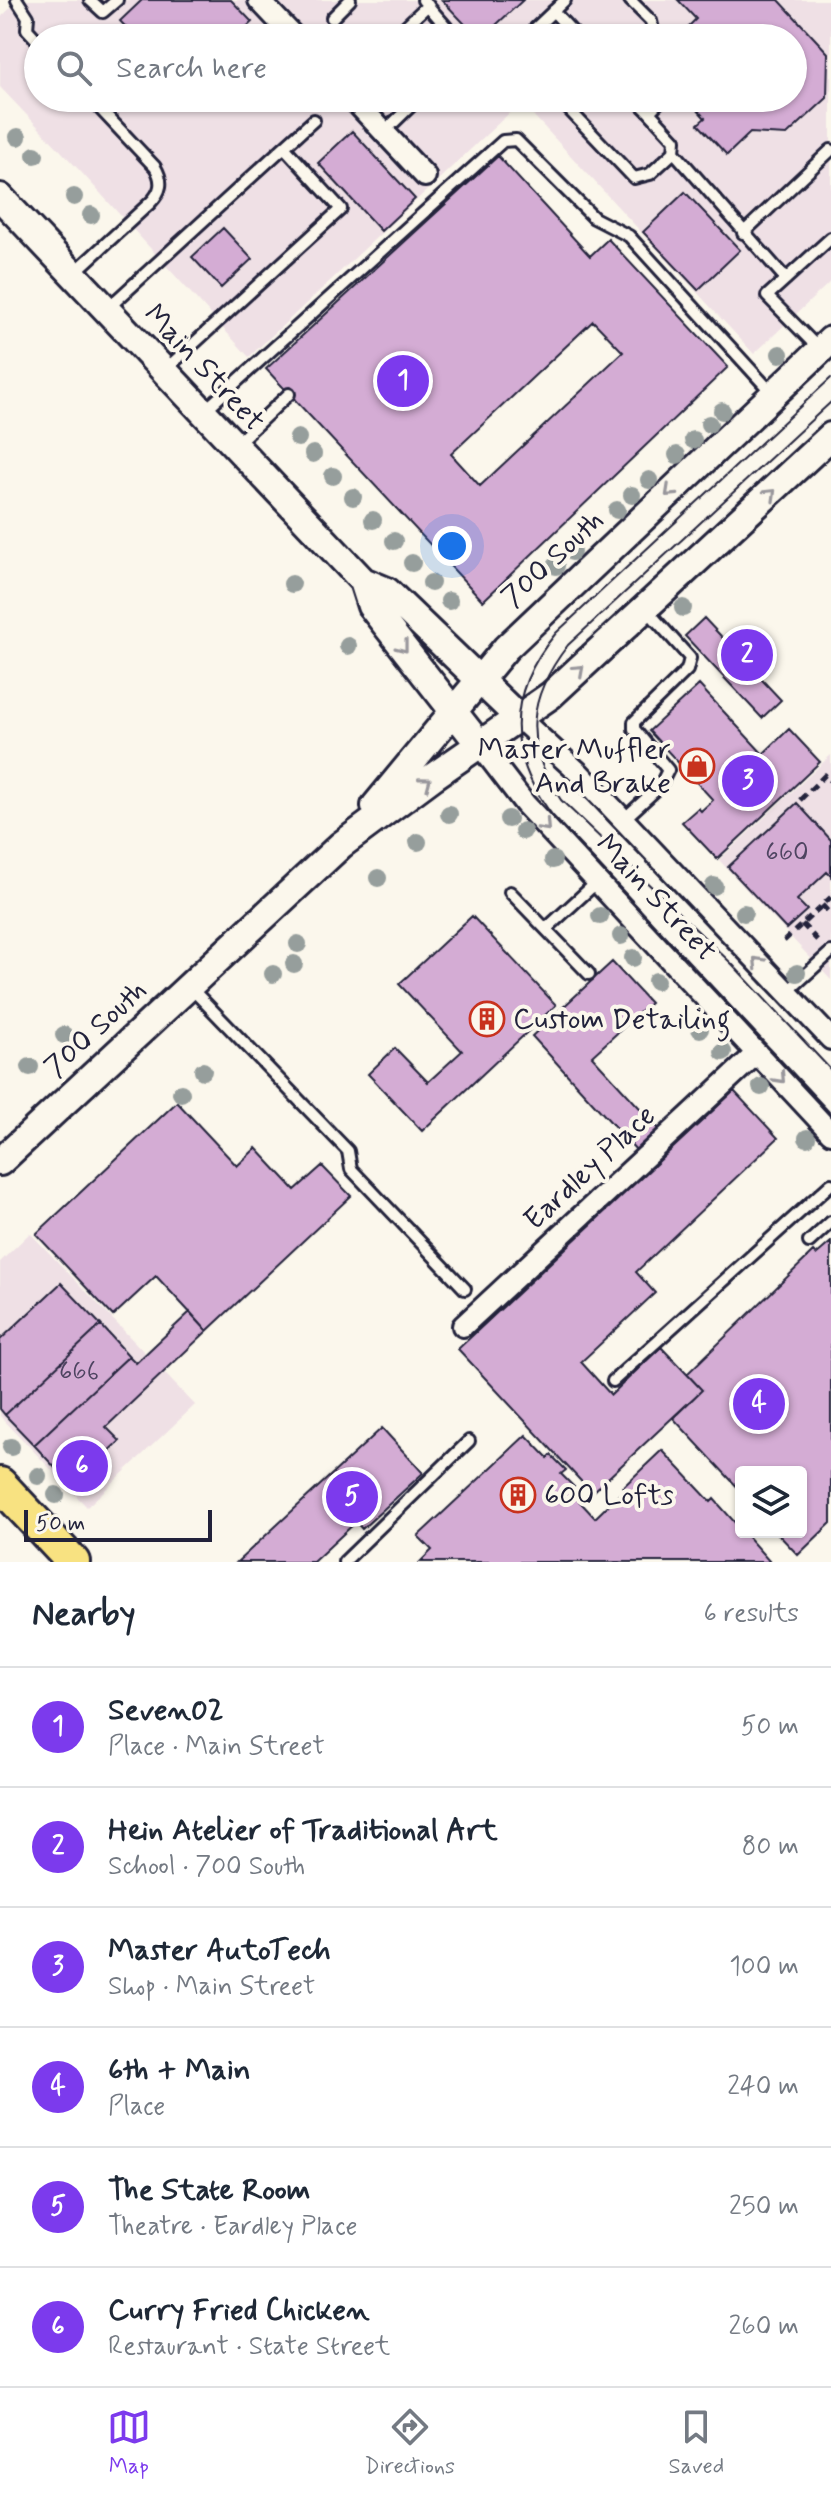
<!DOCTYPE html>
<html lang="en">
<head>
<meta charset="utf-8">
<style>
  :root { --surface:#fff; --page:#f6f6f7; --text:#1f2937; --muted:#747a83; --line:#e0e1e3; --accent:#7c3aed }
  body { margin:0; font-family:Mynerve,sans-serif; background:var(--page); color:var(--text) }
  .controls { position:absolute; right:24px; bottom:24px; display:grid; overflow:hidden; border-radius:8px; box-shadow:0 2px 6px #0004 }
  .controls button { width:72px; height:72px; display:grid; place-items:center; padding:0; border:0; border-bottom:2px solid var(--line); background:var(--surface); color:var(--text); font:40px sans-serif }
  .scale { position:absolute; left:24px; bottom:20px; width:188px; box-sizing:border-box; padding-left:8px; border:4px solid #22223b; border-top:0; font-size:22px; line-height:28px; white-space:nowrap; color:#22223b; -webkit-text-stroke:6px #fbf7ec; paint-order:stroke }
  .you { position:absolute; left:452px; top:546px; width:28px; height:28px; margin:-20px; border:6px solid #fff; border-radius:50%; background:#1a73e8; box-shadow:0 0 0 12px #1a73e833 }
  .badge { display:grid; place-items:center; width:52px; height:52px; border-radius:50%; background:var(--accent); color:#fff; font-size:26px; font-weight:700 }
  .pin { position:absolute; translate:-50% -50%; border:4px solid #fff; box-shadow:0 2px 8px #0006 }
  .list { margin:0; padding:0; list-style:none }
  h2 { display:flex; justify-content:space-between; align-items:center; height:104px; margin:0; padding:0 32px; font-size:34px }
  h2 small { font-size:26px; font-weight:400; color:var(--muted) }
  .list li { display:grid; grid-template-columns:52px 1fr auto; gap:24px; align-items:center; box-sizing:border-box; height:120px; padding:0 32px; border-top:2px solid var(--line) }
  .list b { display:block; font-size:30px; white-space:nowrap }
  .list p { margin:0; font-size:26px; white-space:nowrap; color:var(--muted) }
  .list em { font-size:26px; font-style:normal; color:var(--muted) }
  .icon { flex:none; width:44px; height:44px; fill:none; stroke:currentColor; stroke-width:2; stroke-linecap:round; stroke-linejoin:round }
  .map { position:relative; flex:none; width:831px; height:1562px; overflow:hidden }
  .search { position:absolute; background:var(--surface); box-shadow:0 2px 6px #0004; left:24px; right:24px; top:24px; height:88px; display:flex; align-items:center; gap:20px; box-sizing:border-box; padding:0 28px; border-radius:44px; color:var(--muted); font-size:30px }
  .sheet { height:824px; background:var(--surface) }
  nav { display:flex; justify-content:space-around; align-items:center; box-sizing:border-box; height:112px; border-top:2px solid var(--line); background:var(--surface); font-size:22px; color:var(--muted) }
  nav a { display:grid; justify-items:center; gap:4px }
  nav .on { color:var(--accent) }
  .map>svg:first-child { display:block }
</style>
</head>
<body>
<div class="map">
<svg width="831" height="1562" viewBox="0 0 831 1562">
  <rect width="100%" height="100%" fill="#fbf7ec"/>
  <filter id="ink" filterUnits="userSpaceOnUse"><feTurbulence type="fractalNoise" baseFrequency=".0125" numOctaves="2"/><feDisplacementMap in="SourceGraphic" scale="16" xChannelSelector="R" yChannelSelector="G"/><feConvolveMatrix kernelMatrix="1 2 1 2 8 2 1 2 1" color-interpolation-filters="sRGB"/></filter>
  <g filter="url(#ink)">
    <path fill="#efe0e5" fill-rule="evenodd" d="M19,0H831V281L754,354L521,102L249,357L82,173L0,87V18ZM38,38H793V98H38Z
      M831,755V980L719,860Z
      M30,1233L195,1405L87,1507L0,1416V1262Z"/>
    <path fill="#d4acd4" stroke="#22223b" stroke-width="2" fill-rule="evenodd" d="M142,0H231L252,22L235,38H136L120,21Z
      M442,0H523L482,38H478Z
      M678,0H779L828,53L827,98L787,135L750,133L727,155L698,124L705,118L694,106L702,98H793V38H700L689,26L696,19Z
      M352,131L415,199L381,231L318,163Z
      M498,156L590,256L608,239L728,367L483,601L266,369ZM593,321L623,352L480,486L451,454Z
      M685,192L740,250L698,290L643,232Z
      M223,228L252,259L221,288L192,257Z
      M704,618L781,700L762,718L685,636Z
      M699,685L763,754L789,729L820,762L717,859L682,822L698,808L701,811L713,800L649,731Z
      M797,803L831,840V876L827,872L797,900L807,910L786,929L728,867Z
      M472,916L556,1005L422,1131L368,1074L395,1048L428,1082L462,1051L399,984Z
      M612,962L650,1003L592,1056L660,1130L637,1151L532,1036Z
      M734,1091L778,1138L636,1272L655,1293L581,1362L611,1395L661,1347L702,1390L592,1493L458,1349Z
      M177,1102L237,1166L256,1148L295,1190L322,1166L351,1196L207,1331L156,1276L113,1316L36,1234Z
      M831,1242V1523L798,1555L776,1532H801V1472H741V1491L673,1418L702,1390L687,1374L813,1252L816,1255Z
      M61,1283L101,1325L5,1415L0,1409V1340Z
      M190,1312L207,1331L106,1427L120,1441L72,1486L34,1445L129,1356L136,1363Z
      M101,1325L129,1356L34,1445L5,1415Z
      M382,1428L423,1473L362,1529L356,1522L313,1562H237Z
      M526,1435L548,1458L551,1455L566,1470L561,1474L574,1487L570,1491L595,1518L625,1489L623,1487L662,1450L711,1502L714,1499L770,1562H420L432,1550L418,1536Z"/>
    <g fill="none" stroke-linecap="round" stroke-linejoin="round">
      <g stroke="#22223b" stroke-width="16">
        <path id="service" d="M17,0L28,17L27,29L38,41
          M90,0L103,12L117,0
          M423,0L456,38
          M630,0L651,21L655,38
          M553,11L578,38
          M332,18L350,0
          M393,38L428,5
          M525,38L565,0
          M558,98L634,178L650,174L674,152L786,279
          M635,98L649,112
          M663,98L649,112L675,140L674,152
          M384,132L419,98
          M284,147L314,120
          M743,233L831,150
          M74,273L150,203C161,192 164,182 155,167L90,98
          M108,308L284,147L341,209L165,370
          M820,350L767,296L831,238
          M203,412L503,141L516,140L594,218L629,236L772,393
          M235,445L289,394
          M623,820L660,786L668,770L634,729V722L687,670L690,658L646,609
          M510,892L589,974
          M546,929L597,882
          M191,988L348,1151L351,1169L465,1289
          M786,993L831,952
          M809,1242L831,1222
          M613,1381L831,1184
          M344,1562L469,1441"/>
      </g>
      <g stroke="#22223b" stroke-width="26">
        <path id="minor" d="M259,0L295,38
          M352,98L425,176
          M518,717L579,773L831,1039
          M479,744L525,804L831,1133
          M463,1326L757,1053"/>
      </g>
      <g stroke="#22223b" stroke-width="32">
        <path id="tertiary" d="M0,197L363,581L387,591L518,717
          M363,581L371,606L479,744
          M375,806L506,648L831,340
          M0,1162L341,845L434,776L551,695L831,436"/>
      </g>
      <g stroke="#22223b" stroke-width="38">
        <path id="primary" d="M0,1484L73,1562"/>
      </g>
      <path stroke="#22223b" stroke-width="5" stroke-dasharray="8 6" stroke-linecap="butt" d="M800,800L825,775L831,781
        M822,905L831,915
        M802,924L820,943
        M784,941L831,897"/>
      <use href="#service" stroke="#fbf7ec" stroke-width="10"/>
      <use href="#minor" stroke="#fbf7ec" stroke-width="20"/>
      <use href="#tertiary" stroke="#fbf7ec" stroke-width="26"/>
      <use href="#primary" stroke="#f8e281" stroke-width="32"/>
      <path stroke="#22223b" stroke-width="2" d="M831,378L556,633C506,693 505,754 553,816L831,1114
        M831,402L568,645C527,698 522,743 561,800L732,964L831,1070"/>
    </g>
    <g fill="#969e9c">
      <circle cx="18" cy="137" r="9"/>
      <circle cx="35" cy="155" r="9"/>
      <circle cx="74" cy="197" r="9"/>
      <circle cx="91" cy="215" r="9"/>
      <circle cx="780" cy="354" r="9"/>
      <circle cx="722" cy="411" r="9"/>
      <circle cx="709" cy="424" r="9"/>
      <circle cx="298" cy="438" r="9"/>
      <circle cx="693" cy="440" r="9"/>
      <circle cx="313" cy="454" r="9"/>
      <circle cx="677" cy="455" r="9"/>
      <circle cx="333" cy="476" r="9"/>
      <circle cx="649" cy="480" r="9"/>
      <circle cx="632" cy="495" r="9"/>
      <circle cx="353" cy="497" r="9"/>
      <circle cx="617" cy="510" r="9"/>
      <circle cx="373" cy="520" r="9"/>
      <circle cx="394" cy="541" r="9"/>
      <circle cx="572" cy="552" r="9"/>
      <circle cx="412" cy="563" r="9"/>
      <circle cx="556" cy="566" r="9"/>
      <circle cx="431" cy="583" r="9"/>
      <circle cx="292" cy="584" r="9"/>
      <circle cx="449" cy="601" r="9"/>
      <circle cx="683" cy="608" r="9"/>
      <circle cx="348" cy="646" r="9"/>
      <circle cx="449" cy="814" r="9"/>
      <circle cx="508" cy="819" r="9"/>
      <circle cx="523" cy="831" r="9"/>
      <circle cx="418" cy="842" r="9"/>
      <circle cx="553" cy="860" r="9"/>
      <circle cx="378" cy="878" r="9"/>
      <circle cx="714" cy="886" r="9"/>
      <circle cx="744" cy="913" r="9"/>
      <circle cx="600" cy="916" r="9"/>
      <circle cx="621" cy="936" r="9"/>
      <circle cx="298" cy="944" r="9"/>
      <circle cx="633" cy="958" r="9"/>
      <circle cx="294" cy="964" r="9"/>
      <circle cx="797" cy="973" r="9"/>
      <circle cx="273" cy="974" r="9"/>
      <circle cx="656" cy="981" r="9"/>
      <circle cx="700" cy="1029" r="9"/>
      <circle cx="64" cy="1035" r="9"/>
      <circle cx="723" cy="1052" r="9"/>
      <circle cx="30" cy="1067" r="9"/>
      <circle cx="203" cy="1071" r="9"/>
      <circle cx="761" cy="1087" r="9"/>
      <circle cx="181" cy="1093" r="9"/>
      <circle cx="807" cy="1138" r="9"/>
      <circle cx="11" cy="1447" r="9"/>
      <circle cx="38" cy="1476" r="9"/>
      <circle cx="56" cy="1495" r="9"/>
    </g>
    <defs><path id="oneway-chevron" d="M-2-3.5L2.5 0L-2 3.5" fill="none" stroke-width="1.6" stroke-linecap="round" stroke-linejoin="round" transform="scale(2)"/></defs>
    <g stroke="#99979c">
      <use href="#oneway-chevron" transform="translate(670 492) rotate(137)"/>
      <use href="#oneway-chevron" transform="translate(771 494) rotate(-44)"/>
      <use href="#oneway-chevron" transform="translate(403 647) rotate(52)"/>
      <use href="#oneway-chevron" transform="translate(579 670) rotate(-42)"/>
      <use href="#oneway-chevron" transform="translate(426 782) rotate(-37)"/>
      <use href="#oneway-chevron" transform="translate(545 826) rotate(47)"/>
      <use href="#oneway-chevron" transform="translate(758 962) rotate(-134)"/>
      <use href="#oneway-chevron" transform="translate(780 1078) rotate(47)"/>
    </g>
  </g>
  <defs>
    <g id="shop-ring" transform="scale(1.8)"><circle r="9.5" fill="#fbf7ec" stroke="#c8321e" stroke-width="1.5"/><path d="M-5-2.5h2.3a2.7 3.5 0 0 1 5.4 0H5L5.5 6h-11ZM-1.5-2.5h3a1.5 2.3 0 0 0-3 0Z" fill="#c8321e"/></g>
    <g id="building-ring" transform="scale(1.8)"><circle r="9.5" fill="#fbf7ec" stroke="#c8321e" stroke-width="1.5"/><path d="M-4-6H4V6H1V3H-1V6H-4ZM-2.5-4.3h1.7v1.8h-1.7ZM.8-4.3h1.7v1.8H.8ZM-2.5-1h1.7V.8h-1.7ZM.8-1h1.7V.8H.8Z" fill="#c8321e"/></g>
  </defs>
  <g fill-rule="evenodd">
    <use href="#shop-ring" x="697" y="766"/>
    <use href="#building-ring" x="487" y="1019"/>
    <use href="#building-ring" x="518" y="1495"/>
  </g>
  <g text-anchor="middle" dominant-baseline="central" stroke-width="8" stroke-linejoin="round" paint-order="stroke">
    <g font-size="26" fill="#4e4461">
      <text x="787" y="853">660</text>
      <text x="79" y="1372">666</text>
    </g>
    <g font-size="30" fill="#22223b" stroke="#fbf7ec">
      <text transform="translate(204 368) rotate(47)">Main Street</text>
      <text transform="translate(553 559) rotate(-43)">700 South</text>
      <text transform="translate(656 898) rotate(47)">Main Street</text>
      <text transform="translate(96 1029) rotate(-43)">700 South</text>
      <text transform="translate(590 1168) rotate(-43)">Eardley Place</text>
    </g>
    <g font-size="30" fill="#22223b" stroke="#fbf7ec" text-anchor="start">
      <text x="671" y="749" text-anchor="end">Master Muffler<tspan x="671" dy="34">And Brake</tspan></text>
      <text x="513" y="1019">Custom Detailing</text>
      <text x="544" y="1495">600 Lofts</text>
    </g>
  </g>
</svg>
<div class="controls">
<button><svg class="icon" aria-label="layers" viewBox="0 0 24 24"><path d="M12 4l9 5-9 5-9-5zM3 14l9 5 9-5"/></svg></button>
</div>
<div class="scale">50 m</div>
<div class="you"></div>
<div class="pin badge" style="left:403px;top:381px">1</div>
<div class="pin badge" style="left:747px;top:655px">2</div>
<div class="pin badge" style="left:748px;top:781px">3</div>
<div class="pin badge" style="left:759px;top:1404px">4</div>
<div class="pin badge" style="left:352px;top:1497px">5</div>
<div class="pin badge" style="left:82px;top:1466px">6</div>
<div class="search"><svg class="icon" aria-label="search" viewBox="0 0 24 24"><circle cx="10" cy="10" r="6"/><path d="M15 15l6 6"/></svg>Search here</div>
</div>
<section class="sheet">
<h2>Nearby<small>6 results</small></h2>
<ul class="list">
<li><span class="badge">1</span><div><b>Seven02</b><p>Place · Main Street</p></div><em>50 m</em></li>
<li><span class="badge">2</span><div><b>Hein Atelier of Traditional Art</b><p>School · 700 South</p></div><em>80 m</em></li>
<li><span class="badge">3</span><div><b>Master AutoTech</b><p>Shop · Main Street</p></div><em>100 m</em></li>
<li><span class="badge">4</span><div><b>6th + Main</b><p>Place</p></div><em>240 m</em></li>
<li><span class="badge">5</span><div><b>The State Room</b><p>Theatre · Eardley Place</p></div><em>250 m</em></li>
<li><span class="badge">6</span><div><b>Curry Fried Chicken</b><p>Restaurant · State Street</p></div><em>260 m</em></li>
</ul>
</section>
<nav>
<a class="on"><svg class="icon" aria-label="map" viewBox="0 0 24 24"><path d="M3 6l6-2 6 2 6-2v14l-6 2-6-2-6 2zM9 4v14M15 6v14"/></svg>Map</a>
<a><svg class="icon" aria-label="directions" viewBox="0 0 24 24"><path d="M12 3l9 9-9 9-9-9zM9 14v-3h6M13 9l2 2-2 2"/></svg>Directions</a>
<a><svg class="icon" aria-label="saved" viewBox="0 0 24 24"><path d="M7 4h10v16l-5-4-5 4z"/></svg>Saved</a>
</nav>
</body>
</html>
